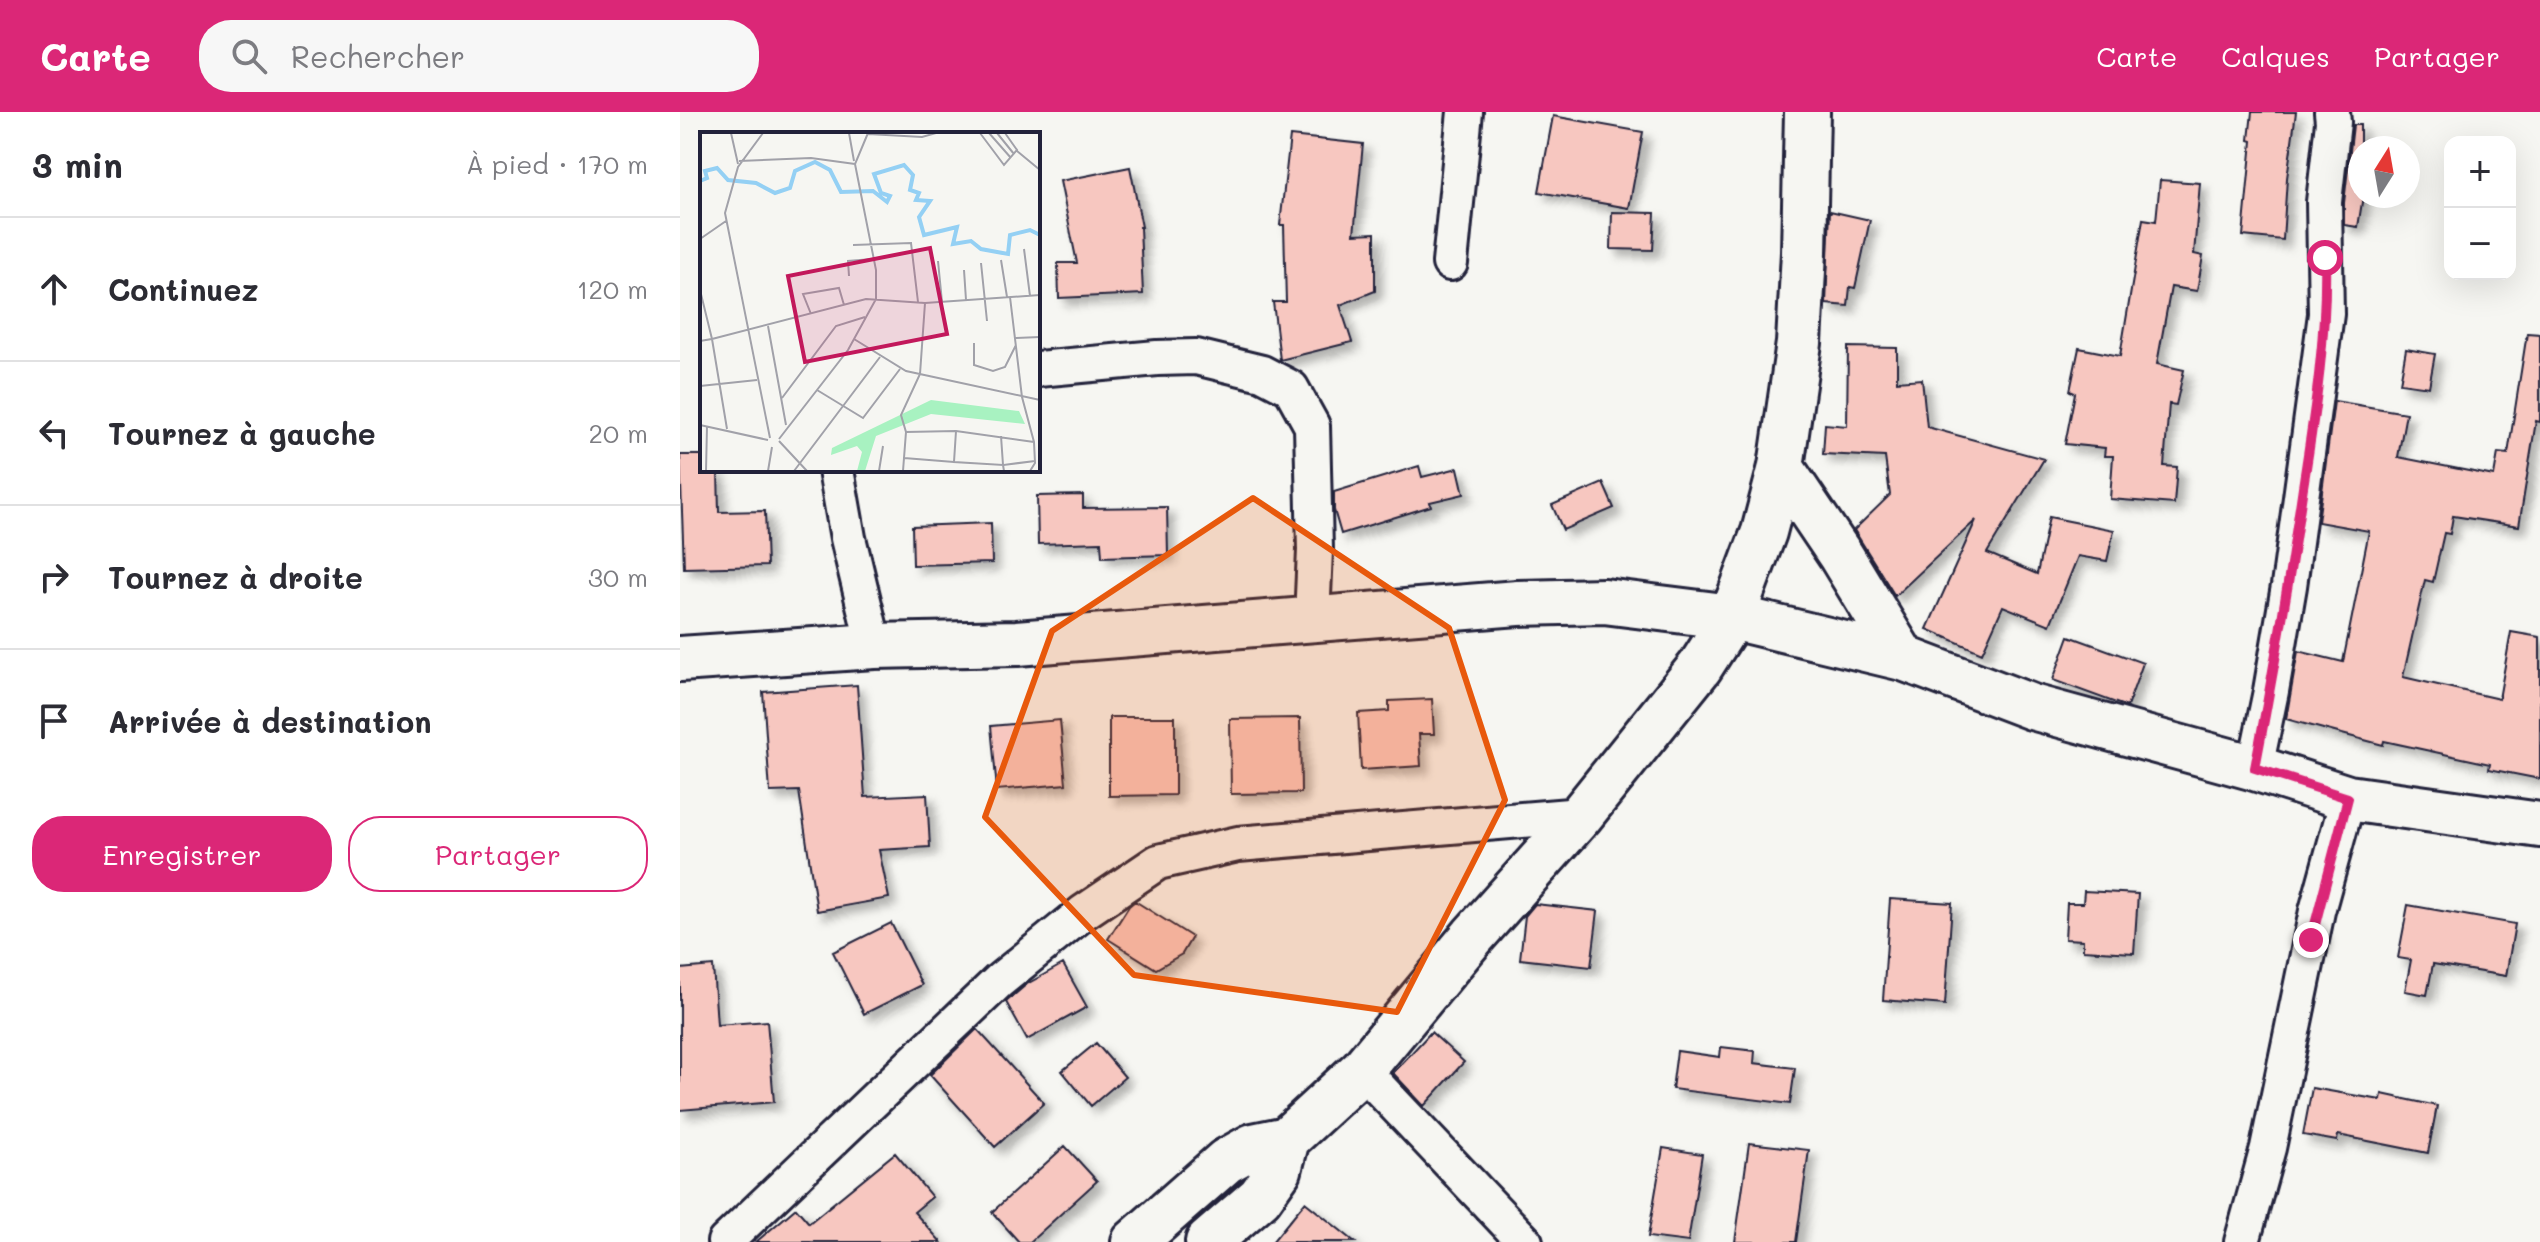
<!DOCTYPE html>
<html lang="fr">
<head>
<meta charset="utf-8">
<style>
  :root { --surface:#fff; --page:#f7f7f7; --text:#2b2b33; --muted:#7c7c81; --line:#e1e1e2; --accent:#db2777 }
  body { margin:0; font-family:Mali,sans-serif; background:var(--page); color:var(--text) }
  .controls { position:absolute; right:24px; top:24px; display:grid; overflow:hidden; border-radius:16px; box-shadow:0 8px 32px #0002 }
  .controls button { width:72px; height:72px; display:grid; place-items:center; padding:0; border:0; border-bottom:2px solid var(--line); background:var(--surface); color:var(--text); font:40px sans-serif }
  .compass { position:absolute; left:1668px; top:24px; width:72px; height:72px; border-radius:50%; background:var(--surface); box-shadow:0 8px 32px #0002; rotate:11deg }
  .stop { position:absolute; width:24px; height:24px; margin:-18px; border:6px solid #db2777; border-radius:50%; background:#fff }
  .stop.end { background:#db2777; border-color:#fff; box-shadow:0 2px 8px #0008 }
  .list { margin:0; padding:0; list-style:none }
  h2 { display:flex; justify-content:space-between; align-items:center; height:104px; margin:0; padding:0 32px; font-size:34px }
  h2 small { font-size:26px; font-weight:400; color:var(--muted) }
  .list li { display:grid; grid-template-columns:52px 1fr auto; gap:24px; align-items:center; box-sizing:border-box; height:144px; padding:0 32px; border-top:2px solid var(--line) }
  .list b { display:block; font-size:30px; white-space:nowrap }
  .list em { font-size:26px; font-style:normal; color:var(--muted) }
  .actions { display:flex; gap:16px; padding:24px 32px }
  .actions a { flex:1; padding:18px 0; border:2px solid var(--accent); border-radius:32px; text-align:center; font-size:28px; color:var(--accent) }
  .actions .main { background:var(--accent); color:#fff }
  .icon { flex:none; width:44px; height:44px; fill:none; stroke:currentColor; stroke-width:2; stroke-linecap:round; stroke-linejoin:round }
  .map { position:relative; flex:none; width:1860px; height:1130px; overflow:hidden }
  header { display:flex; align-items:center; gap:48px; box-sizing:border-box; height:112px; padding:0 40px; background:var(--accent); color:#fff }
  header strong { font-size:38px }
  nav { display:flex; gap:44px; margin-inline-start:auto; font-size:28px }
  .search { width:560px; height:72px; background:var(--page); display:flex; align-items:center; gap:20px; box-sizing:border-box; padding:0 28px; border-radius:32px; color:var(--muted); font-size:30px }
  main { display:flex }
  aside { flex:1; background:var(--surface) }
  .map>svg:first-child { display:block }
</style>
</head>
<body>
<header>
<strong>Carte</strong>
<div class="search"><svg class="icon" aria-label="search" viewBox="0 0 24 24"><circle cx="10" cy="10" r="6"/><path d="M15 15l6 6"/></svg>Rechercher</div>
<nav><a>Carte</a><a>Calques</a><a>Partager</a></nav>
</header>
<main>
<aside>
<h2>3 min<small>À pied · 170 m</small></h2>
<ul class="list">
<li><svg class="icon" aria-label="ahead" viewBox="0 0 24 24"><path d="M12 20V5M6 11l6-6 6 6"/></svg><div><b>Continuez</b></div><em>120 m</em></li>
<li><svg class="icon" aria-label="left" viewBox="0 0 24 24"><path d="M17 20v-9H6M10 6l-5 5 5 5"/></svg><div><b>Tournez à gauche</b></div><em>20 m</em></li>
<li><svg class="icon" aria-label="right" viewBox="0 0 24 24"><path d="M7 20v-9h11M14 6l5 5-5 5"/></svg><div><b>Tournez à droite</b></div><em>30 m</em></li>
<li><svg class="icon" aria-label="arrive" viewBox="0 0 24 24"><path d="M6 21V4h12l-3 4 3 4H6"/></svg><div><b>Arrivée à destination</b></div></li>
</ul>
<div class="actions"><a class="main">Enregistrer</a><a>Partager</a></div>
</aside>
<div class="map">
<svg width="1860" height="1130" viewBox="0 0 1860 1130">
  <defs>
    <filter id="shadow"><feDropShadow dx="7" dy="7" stdDeviation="4" flood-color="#0004"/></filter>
  </defs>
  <rect width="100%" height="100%" fill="#f6f6f2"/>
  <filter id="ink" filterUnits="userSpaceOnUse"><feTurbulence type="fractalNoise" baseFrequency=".0125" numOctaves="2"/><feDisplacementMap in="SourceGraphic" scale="16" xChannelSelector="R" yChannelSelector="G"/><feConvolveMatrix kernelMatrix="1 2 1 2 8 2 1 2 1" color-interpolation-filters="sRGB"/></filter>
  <g filter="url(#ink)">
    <path fill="#f7c7c0" stroke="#22223b" stroke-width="2" filter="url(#shadow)" d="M1572,0H1616L1607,66L1603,128L1563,124L1572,29L1569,28Z
      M873,4L963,20L949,96L859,80Z
      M1673,13H1680V84H1683L1678,115L1664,113V91Z
      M610,24L683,32L674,122L695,121V179L660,193L672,230L600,248L593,190H606L604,113H600Z
      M450,55L462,115H460L463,182L379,186L378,151H397L380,69Z
      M1480,68L1520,71L1514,142L1523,144L1517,179L1491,175L1477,252L1504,258L1496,293L1489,292L1484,354L1497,355L1494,392L1430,387L1433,344H1424L1425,336L1385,332L1395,281L1390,279L1399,236L1440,244L1463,107L1476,109Z
      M1150,99L1190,108L1175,176L1170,175L1168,194L1146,192Z
      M932,100L975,101L973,138L931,137Z
      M1847,221L1860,222V310L1856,309L1839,414L1773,404L1770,422L1764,421L1753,470L1745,468L1723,565L1819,587L1831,520L1860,525V667L1809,657L1810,652L1704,629L1703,633L1606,607L1618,539L1663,550L1689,419L1638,410L1654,289L1726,301L1718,345L1814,364L1818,341L1828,342Z
      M1168,235L1217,236V269L1242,267L1247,315L1364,347L1307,441L1357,462L1369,405L1434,418L1427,449L1398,444L1370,513L1323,494L1302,541L1247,517L1296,408L1215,484L1174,418L1210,383L1205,345L1143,342L1145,312L1167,314Z
      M1726,237L1755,242L1749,275L1720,271Z
      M0,343H22V358H38L39,400L85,399L87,454L4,456Z
      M739,354L742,365L778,356L784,382L750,390L751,394L661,422L654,398V380Z
      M923,371L934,396L883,418L872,393Z
      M403,383V396L487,395L488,443L422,445L421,430L358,432L357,384Z
      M311,411L312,451L233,453L232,414Z
      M1389,524L1463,551L1447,595L1373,568Z
      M177,573L185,685L247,682L250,735L199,738L209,786L137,799L119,679L90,680L83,580Z
      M752,587L754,622H739L741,654L681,658L678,601L709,599V589Z
      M429,605H495V683L429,684Z
      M620,606L621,681L551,682L550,607Z
      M380,608L386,672L317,678L311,614Z
      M1404,779L1458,782L1454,841L1403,838V828L1385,827L1387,791H1403Z
      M1210,787L1272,791L1265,893L1203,888Z
      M455,789L512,825L502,842L476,857L428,827L449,794Z
      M855,792L918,799L911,855L840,847L845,804Z
      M1728,793L1835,812L1826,864L1753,852L1747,883L1725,879L1731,848L1718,846Z
      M211,811L242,873L184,902L153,840Z
      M383,852L407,895L347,928L326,890L347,872Z
      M33,854L37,913L87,909L94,990L0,998V857Z
      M297,917L364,991L315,1035L250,963Z
      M751,920L784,950L744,994L713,961Z
      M416,931L445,965L411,994L382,959Z
      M1041,935L1075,939L1074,951L1115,956L1110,992L992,977L997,939L1040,945Z
      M1632,976L1701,988L1702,982L1757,994L1748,1041L1658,1023L1657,1029L1623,1023Z
      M1069,1031L1129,1038L1116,1130H1055Z
      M385,1034L417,1069L350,1130H339L312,1100Z
      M983,1036L1022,1042L1008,1130L968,1125Z
      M215,1041L252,1085L234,1100L261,1130H76L116,1096L129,1111Z
      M625,1090L675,1130H592Z"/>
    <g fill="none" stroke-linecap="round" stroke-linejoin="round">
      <g stroke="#22223b" stroke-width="40">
        <path id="street" d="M770,151L785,0
          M358,257L477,246L516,245L582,261L611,276L632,314L635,438L632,507
          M156,358L168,426L194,534
          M1575,656L1591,579L1609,474L1646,202L1644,90L1653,10L1652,0
          M682,958L845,1130
          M45,1130L319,869L404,800L478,750L558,732L901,703
          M1562,1130L1588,1036L1637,799L1668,686"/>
      </g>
      <g stroke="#22223b" stroke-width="50">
        <path id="secondary" d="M1101,355L1161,444L1223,546
          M0,547L194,534L337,531L838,491L924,489L1052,505L1223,546L1352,595L1575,656L1668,686L1860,713"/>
      </g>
      <g stroke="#22223b" stroke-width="50">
        <path id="highway" d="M454,1130L546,1049L573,1034L607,1027L682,958L793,824L901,703L1020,555L1052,505L1084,420L1101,355L1119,231L1124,140L1127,0
          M528,1130L580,1085L599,1058L607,1027"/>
      </g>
      <use href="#street" stroke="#f6f6f2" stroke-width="34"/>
      <use href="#secondary" stroke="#f6f6f2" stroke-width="44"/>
      <use href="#highway" stroke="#f6f6f2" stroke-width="44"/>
    </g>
  </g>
  <g fill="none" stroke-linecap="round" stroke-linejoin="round" filter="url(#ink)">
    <path stroke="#db2777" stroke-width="10" d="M1631,828L1668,686L1575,656C1593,563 1609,470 1623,375C1635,299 1647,223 1645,146"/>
  </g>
  <path fill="#e8590c" fill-opacity="0.2" stroke="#e8590c" stroke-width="6" stroke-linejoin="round" d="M573,386L769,516L825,688L717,900L454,863L305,705L372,519Z"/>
  <g transform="translate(20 20)">
    <rect width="340" height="340" fill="#f6f6f2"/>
    <path d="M231,268L319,279L325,292L231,282L176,304L165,339H157L162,320L157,314L131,323L132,316Z" fill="#a8f2c1"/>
    <path fill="none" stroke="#94d0f4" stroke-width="4" d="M0,49L7,46L5,39L17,36L28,48L56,51L75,61L90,56L95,39L115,30L130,38L141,60L173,59L187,70L190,64L181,61L174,42L204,33L213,43L210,58L219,61L216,68L230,69L219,85L224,103L257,95L253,112L271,109L281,117L308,122L310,103L330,98L340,103"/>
    <path fill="none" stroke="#a1a1a9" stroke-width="2" d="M31,1L38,32M63,1L38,35L25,81L70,306M149,1L154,29M280,1L304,33L317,18L305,1M289,1L311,26M297,1L314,22M168,2L222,5L236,1M317,19L340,38M39,29L111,26L155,32M0,107L26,89M153,113L211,111L218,170M324,117L330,164M301,128L307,165M238,129L242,170M281,131L287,189M264,138L266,168M149,144L148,129L173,127M0,158L12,207L166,167L225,171L340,163M310,165L322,265L334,310L335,331L330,339M111,182L103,162L139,156L144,173M68,194L86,293M315,206L340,205M154,207L206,239L340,268M0,209L12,207L27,297M274,211V233L293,239L305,235L316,213M0,254L57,248M117,258L163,286L200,237M82,266L136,194L165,185M0,293L68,308M256,299L254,330L303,333L301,304M206,300L201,283L220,242L225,171M79,307L148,218L176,167V138L155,32L168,1M79,309L107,339M204,326L254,330M6,339L7,294M68,339L72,315M94,339L180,225M179,339L183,314M203,339L206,300L256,299L334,310M304,339L303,333L335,329"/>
    <path fill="#c2185b" fill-opacity="0.15" stroke="#c2185b" stroke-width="4" d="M230,116L247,202L105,230L88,144Z"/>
    <rect width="340" height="340" fill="none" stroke="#22223b" stroke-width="4"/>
  </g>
</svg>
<div class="controls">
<button>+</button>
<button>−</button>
</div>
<svg class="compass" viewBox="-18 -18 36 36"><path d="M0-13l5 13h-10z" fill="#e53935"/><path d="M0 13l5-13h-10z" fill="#7c7c81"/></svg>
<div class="stop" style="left:1645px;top:146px"></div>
<div class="stop end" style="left:1631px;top:828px"></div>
</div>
</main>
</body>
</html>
